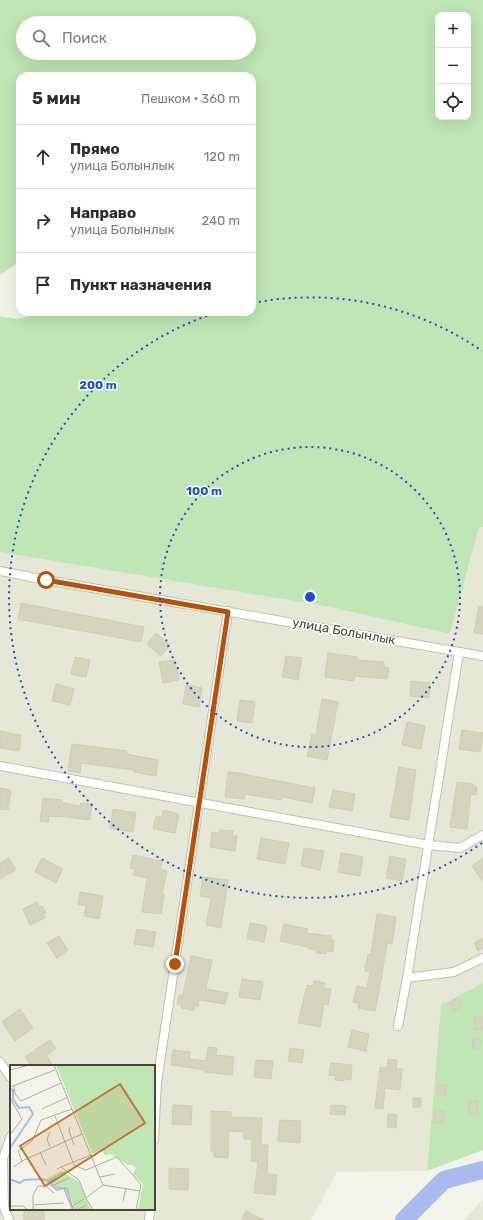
<!DOCTYPE html>
<html lang="ru">
<head>
<meta charset="utf-8">
<style>
  :root { --surface:#fff; --page:#f2f2f3; --text:#2b2b33; --muted:#7c7c81; --line:#e1e1e2 }
  body { margin:0; font-family:Rubik,sans-serif; background:var(--page); color:var(--text) }
  .controls { position:absolute; right:12px; top:12px; display:grid; overflow:hidden; border-radius:8px; box-shadow:0 4px 16px #0002 }
  .controls button { width:36px; height:36px; display:grid; place-items:center; padding:0; border:0; border-bottom:1px solid var(--line); background:var(--surface); color:var(--text); font:20px sans-serif }
  .stop { position:absolute; width:12px; height:12px; margin:-9px; border:3px solid #b45309; border-radius:50%; background:#fff }
  .stop.end { background:#b45309; border-color:#fff; box-shadow:0 1px 4px #0008 }
  .list { margin:0; padding:0; list-style:none }
  h2 { display:flex; justify-content:space-between; align-items:center; height:52px; margin:0; padding:0 16px; font-size:17px }
  h2 small { font-size:13px; font-weight:400; color:var(--muted) }
  .list li { display:grid; grid-template-columns:26px 1fr auto; gap:12px; align-items:center; box-sizing:border-box; height:64px; padding:0 16px; border-top:1px solid var(--line) }
  .list b { display:block; font-size:15px; white-space:nowrap }
  .list p { margin:0; font-size:13px; white-space:nowrap; color:var(--muted) }
  .list em { font-size:13px; font-style:normal; color:var(--muted) }
  .icon { flex:none; width:22px; height:22px; fill:none; stroke:currentColor; stroke-width:2; stroke-linecap:round; stroke-linejoin:round }
  .map { position:relative; flex:none; width:483px; height:1220px; overflow:hidden }
  .search { position:absolute; background:var(--surface); box-shadow:0 4px 16px #0002; left:16px; top:16px; width:240px; height:44px; display:flex; align-items:center; gap:10px; box-sizing:border-box; padding:0 14px; border-radius:22px; color:var(--muted); font-size:15px }
  .panel { position:absolute; background:var(--surface); box-shadow:0 4px 16px #0002; left:16px; top:72px; width:240px; height:244px; border-radius:12px }
  .map>svg:first-child { display:block }
</style>
</head>
<body>
<div class="map">
<svg width="483" height="1220" viewBox="0 0 483 1220">
  <rect width="100%" height="100%" fill="#f3f4e9"/>
  <path fill="#e7e7d7" fill-rule="evenodd" d="M479,527H483V983L441,1005L427,1171L337,1172L311,1220H0V552L325,606L450,634ZM11,1066H154V1209H11Z
    M483,1199V1220H464Z"/>
  <path fill="#bfe6b4" fill-rule="evenodd" d="M0,0H483V527H479L450,634L325,606L0,552V316L17,319L46,312H252V76H20V262L17,263L0,275ZM438,15H468V117H438ZM23,23H249V53H23Z
    M483,983V1150L427,1171L441,1005Z"/>
  <g fill="none" stroke-linecap="round" stroke-linejoin="round">
    <path stroke="#a9bbed" stroke-width="18" d="M404,1220L444,1180L483,1170"/>
  </g>
  <path fill="#d5d4bf" stroke="#cfceb2" d="M21,603L144,627L141,642L18,619Z
    M479,606L483,607V634L474,633Z
    M156,633L170,645L161,656L147,644Z
    M328,653L357,657V660L384,662V667L389,668L387,679L355,676L354,681L325,677Z
    M286,656L302,658L298,680L282,677Z
    M75,657L90,660L86,677L71,674Z
    M175,660L179,680L163,683L159,662Z
    M411,681L430,683L429,698L410,696Z
    M56,684L74,689L70,705L52,701Z
    M186,685L202,688L199,707L183,704Z
    M322,699L338,702L327,760L307,756L312,734L316,735Z
    M240,700L255,702L252,723L237,721Z
    M407,722L425,726L421,749L402,745Z
    M462,730L483,733L480,752L459,749Z
    M0,731L21,735L19,751L0,748Z
    M72,744L127,751L126,754L158,760L156,776L134,772V770L81,763L80,773L68,771Z
    M399,767L416,770L409,820L390,817Z
    M228,772L247,774V775L315,788L312,803L282,797L281,800L245,794L244,799L225,797Z
    M457,782L473,784L472,786L477,787L476,795L471,794L467,829L450,827Z
    M0,788L11,790L8,810L0,809Z
    M333,790L355,794L352,811L329,807Z
    M43,798L62,800V803L80,806L81,803L92,804L90,820L60,816V817L49,816L48,822L40,821Z
    M113,809L136,813L133,832L110,828Z
    M163,810L179,814L175,833L153,829L156,816L162,817Z
    M220,830L233,831L232,836H237L235,851L210,847L212,832L220,833Z
    M261,838L289,843L285,864L257,859Z
    M304,848L324,851L320,870L301,866Z
    M341,853L363,857L360,876L338,872Z
    M133,855L162,861L160,869L167,871L162,894H164L161,914L142,912L147,878L133,875L135,869L130,868Z
    M390,856L406,859L402,881L386,878Z
    M9,858L16,870L0,879V863Z
    M42,858L63,869L56,883L35,872Z
    M483,858V882L472,866Z
    M203,877L228,880L221,928L206,925L211,898L200,896Z
    M80,892L103,896L99,919L84,916L86,906L78,904Z
    M37,902L39,907L42,906L46,913L43,914L45,918L30,925L23,909Z
    M377,914L396,917L392,944L387,943L381,980L375,1011L358,1008L359,1003L353,1002L357,986L367,988L370,972L365,971L368,954H371Z
    M250,923L267,926L264,942L247,939Z
    M284,924L308,929L307,933L331,936V940H334L333,952L326,951V954L316,953L317,950L309,949V947L280,941Z
    M137,929L156,932L153,947L134,944Z
    M59,936L68,950L57,958L47,943Z
    M483,938V948L478,951L474,943Z
    M191,956L212,960L206,989L228,993L225,1004L199,1000L198,1007L195,1006L194,1011L181,1008V1005L177,1004L179,995H183Z
    M242,979L263,982L260,1000L239,997Z
    M314,981L325,983L324,988L331,989L328,1005L324,1004L320,1027L298,1023L307,985L313,986Z
    M458,998L463,1006L454,1011L449,1003Z
    M20,1009L33,1028L15,1041L2,1022Z
    M475,1016L483,1017V1030L474,1029Z
    M352,1030L369,1034L366,1051L348,1047Z
    M473,1039L481,1040L480,1048H472Z
    M50,1040L56,1048L46,1055L53,1066H31L25,1057Z
    M208,1047L217,1048L216,1055L234,1057L232,1075L205,1072V1070L171,1065L173,1050L190,1052L189,1059L206,1061Z
    M290,1048L304,1050L302,1063L288,1061Z
    M388,1059L397,1060L396,1069H402L400,1090L385,1088L383,1109L375,1108L380,1067L387,1068Z
    M256,1060L273,1061L271,1079L254,1077Z
    M331,1063L352,1065L351,1080L344,1079V1081L335,1080L336,1076L329,1075Z
    M438,1085L446,1086V1095H437Z
    M413,1098H421V1107H413Z
    M469,1101H477V1114H469Z
    M173,1105L192,1106L191,1125L172,1124Z
    M331,1105L346,1106L345,1115L330,1114Z
    M211,1111L231,1112V1117L262,1118L261,1145H268L267,1174L277,1175L275,1195L254,1193L258,1162L251,1161L252,1139H244V1132L229,1131L228,1158L214,1157V1152L211,1151Z
    M435,1111H444L443,1123H434Z
    M388,1114L397,1115L396,1128L387,1127Z
    M280,1120L301,1121L300,1143L278,1141Z
    M169,1168L189,1169L188,1190L169,1189Z
    M24,1209H44V1220H24Z
    M246,1211L264,1220H241Z"/>
  <g fill="none" stroke-linecap="round" stroke-linejoin="round">
    <g stroke="#bfbfac" stroke-width="10">
      <path id="street" d="M0,571L46,580L483,656
        M0,766L429,845L460,848L483,835
        M407,978L459,652
        M398,1026L407,978L454,972L483,958
        M0,1062L11,1078
        M154,1140L157,1082L228,611
        M9,1220L4,1207L3,1158L11,1136
        M149,1220L150,1209"/>
    </g>
    <use href="#street" stroke="#fff" stroke-width="8"/>
  </g>
  <g fill="none" stroke-linecap="round" stroke-linejoin="round">
    <path stroke="#b45309" stroke-width="5" d="M46,580L228,612L175,964"/>
  </g>
  <g fill="none" stroke="#1d4ed8" stroke-width="2" stroke-dasharray="2 4">
    <circle cx="310" cy="597" r="150"/>
    <path d="M482 843A300 300 0 1 1 215 313M253 303A300 300 0 0 1 482 351"/>
  </g>
  <g text-anchor="middle" dominant-baseline="central" stroke-width="3" stroke-linejoin="round" paint-order="stroke">
    <g font-size="13" fill="#474638" stroke="#fff">
      <text transform="translate(344 631) rotate(10)">улица Болынлык</text>
    </g>
  </g>
  <g transform="translate(10 1065)">
    <rect width="145" height="145" fill="#f3f4e9"/>
    <path d="M46,0L145,1V145H128L133,119L123,109L126,103L122,100H118L101,89L95,90L92,85L82,88ZM51,106L69,117L81,145H66L54,121L49,123L36,114Z" fill="#bfe6b4"/>
    <path fill="none" stroke="#a9bbed" stroke-width="2" d="M0,24L3,25V34L9,43L19,42L23,49L0,83M0,114L10,118L14,115L31,114L36,115L47,125L54,123L63,145"/>
    <path fill="none" stroke="#aeaea2" stroke-width="1" d="M44,0L93,120M0,5L19,0M4,21L5,29L11,36L51,18M0,22L45,5M0,33L12,54L0,70M32,44L58,32M45,51L64,100L76,105L107,92L123,110L131,120L126,145M60,62L59,66L64,80M40,67L37,74L40,82M30,87L36,100M12,96L72,69M4,102L12,96L8,86L22,76L31,55L62,44M51,102L81,90M47,104L51,102L69,115L76,133M55,106L39,116L48,123H57L62,141L67,145L76,140M90,112L105,109M44,120L59,113M93,120L130,126M113,136L116,123M23,140L54,138M0,141H13L18,145M62,141L74,134M23,145V130L28,121H36L44,128M83,145L76,133L93,120"/>
    <path fill="#c67629" fill-opacity="0.15" stroke="#c67629" stroke-width="2" d="M110,19L135,58L35,121L10,81Z"/>
    <rect width="145" height="145" fill="none" stroke="#474638" stroke-width="2"/>
  </g>
  <circle cx="310" cy="597" r="6" fill="#1d4ed8" stroke="#fff" stroke-width="2"/>
  <g font-size="12" text-anchor="middle" font-weight="bold" fill="#1d4ed8" stroke="#fff" stroke-width="3" stroke-linejoin="round" paint-order="stroke">
    <text x="98" y="389">200 m</text>
    <text x="204" y="495">100 m</text>
  </g>
</svg>
<div class="controls">
<button>+</button>
<button>−</button>
<button><svg class="icon" aria-label="locate" viewBox="0 0 24 24"><circle cx="12" cy="12" r="6"/><path d="M12 2v4M12 18v4M2 12h4M18 12h4"/></svg></button>
</div>
<div class="stop" style="left:46px;top:580px"></div>
<div class="stop end" style="left:175px;top:964px"></div>
<div class="search"><svg class="icon" aria-label="search" viewBox="0 0 24 24"><circle cx="10" cy="10" r="6"/><path d="M15 15l6 6"/></svg>Поиск</div>
<section class="panel">
<h2>5 мин<small>Пешком · 360 m</small></h2>
<ul class="list">
<li><svg class="icon" aria-label="ahead" viewBox="0 0 24 24"><path d="M12 20V5M6 11l6-6 6 6"/></svg><div><b>Прямо</b><p>улица Болынлык</p></div><em>120 m</em></li>
<li><svg class="icon" aria-label="right" viewBox="0 0 24 24"><path d="M7 20v-9h11M14 6l5 5-5 5"/></svg><div><b>Направо</b><p>улица Болынлык</p></div><em>240 m</em></li>
<li><svg class="icon" aria-label="arrive" viewBox="0 0 24 24"><path d="M6 21V4h12l-3 4 3 4H6"/></svg><div><b>Пункт назначения</b></div></li>
</ul>
</section>
</div>
</body>
</html>
